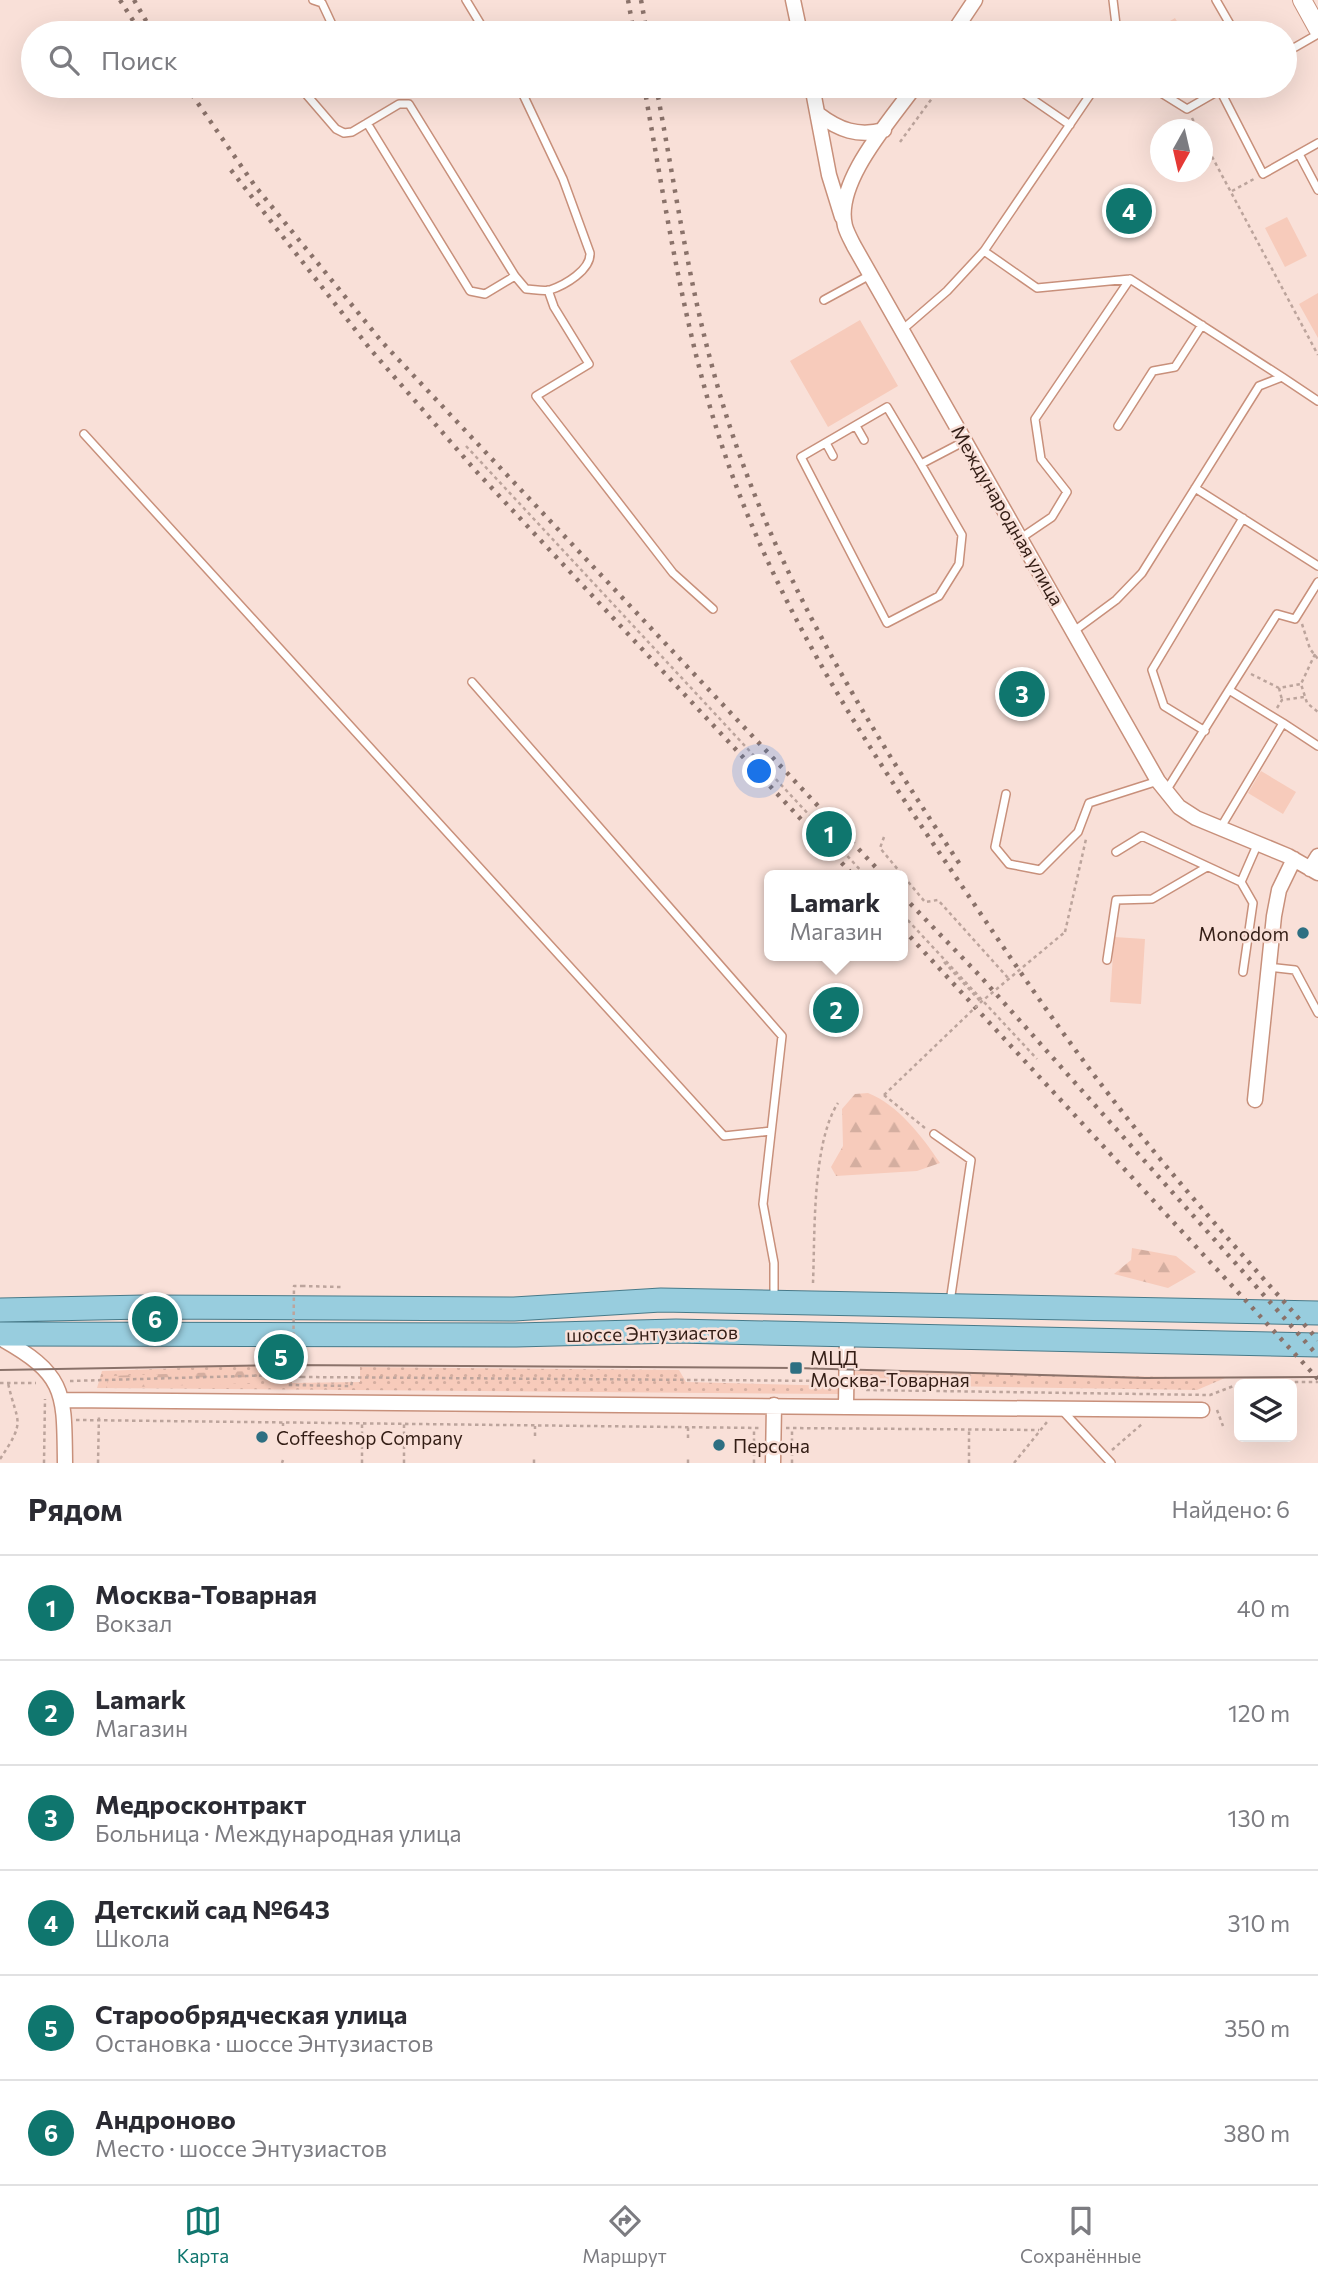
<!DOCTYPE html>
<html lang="ru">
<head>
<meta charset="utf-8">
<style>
  :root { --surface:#fff; --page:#f2f2f3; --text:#2b2b33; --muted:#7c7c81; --line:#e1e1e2; --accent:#0f766e }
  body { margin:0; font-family:Commissioner,sans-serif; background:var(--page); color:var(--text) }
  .controls { position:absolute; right:21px; bottom:21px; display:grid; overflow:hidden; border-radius:10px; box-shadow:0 7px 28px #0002 }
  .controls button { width:63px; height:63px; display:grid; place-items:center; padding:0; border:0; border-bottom:2px solid var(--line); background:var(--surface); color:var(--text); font:35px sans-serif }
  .compass { position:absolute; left:1150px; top:119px; width:63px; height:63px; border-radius:50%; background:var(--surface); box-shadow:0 7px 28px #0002; rotate:188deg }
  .you { position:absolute; left:760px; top:772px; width:24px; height:24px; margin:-18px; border:5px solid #fff; border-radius:50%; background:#1a73e8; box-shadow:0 0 0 10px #1a73e833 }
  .badge { display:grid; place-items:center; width:46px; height:46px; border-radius:50%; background:var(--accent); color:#fff; font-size:23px; font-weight:700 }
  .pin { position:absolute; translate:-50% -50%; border:4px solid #fff; box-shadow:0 2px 7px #0006 }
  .popup { position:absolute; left:764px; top:870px; width:144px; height:91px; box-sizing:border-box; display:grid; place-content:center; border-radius:10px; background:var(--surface); filter:drop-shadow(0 2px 5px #0005); font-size:23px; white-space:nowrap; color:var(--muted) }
  .popup b { font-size:26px; color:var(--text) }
  .popup::after { content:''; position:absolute; left:50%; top:100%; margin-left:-14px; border:14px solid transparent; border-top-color:var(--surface) }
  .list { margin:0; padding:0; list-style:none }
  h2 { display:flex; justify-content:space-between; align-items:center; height:91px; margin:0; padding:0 28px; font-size:30px }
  h2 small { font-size:23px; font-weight:400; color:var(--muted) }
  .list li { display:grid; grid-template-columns:46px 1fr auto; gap:21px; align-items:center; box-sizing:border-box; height:105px; padding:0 28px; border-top:2px solid var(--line) }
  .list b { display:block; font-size:26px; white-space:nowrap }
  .list p { margin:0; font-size:23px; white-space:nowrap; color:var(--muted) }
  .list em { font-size:23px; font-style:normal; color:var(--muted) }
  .icon { flex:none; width:38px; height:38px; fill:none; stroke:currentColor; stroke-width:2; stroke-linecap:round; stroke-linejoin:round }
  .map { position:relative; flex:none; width:1318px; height:1463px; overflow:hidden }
  .search { position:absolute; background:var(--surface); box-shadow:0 7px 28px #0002; left:21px; right:21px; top:21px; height:77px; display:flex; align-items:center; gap:18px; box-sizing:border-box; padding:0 24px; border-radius:38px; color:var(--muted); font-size:26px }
  .sheet { height:721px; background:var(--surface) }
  nav { display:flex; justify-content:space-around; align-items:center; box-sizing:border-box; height:98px; border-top:2px solid var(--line); background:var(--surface); font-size:19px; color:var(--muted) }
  nav a { display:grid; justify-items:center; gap:4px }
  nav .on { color:var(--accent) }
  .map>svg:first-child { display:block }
</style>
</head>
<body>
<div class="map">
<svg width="1318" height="1463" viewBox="0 0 1318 1463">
  <defs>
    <pattern id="grass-dots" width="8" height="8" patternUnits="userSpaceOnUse" patternTransform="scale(1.75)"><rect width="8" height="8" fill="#f7cbbb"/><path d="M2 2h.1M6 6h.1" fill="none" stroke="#d4aea0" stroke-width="1.8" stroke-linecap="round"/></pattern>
    <pattern id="forest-firs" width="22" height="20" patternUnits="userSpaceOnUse" patternTransform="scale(1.75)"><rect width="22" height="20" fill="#f7cbbb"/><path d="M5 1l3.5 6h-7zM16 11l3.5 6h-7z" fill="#d4aea0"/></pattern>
  </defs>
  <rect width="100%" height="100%" fill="#f9e0d8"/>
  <path fill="url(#grass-dots)" d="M289,1364L292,1383L360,1382V1367L679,1370L686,1382L841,1386L839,1394L97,1388L102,1371Z
    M852,1371L1225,1378L1197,1390L871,1385L851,1379Z"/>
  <path fill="url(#forest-firs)" d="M868,1093C898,1105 922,1136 940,1163L917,1171L836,1176L831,1167L843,1146L842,1109L855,1094Z
    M1132,1248L1176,1256L1196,1272L1168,1288L1114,1274L1131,1260Z
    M251,1371L254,1383L106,1388L109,1376Z"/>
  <path fill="#f7cbbb" d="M1175,18L1184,33H1150Z
    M1287,217L1307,256L1285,267L1265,228Z
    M1318,293V338L1299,304Z
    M860,320L898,386L828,427L790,361Z
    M1261,771L1296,792L1283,814L1248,793Z
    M1114,937L1145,939L1141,1004L1110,1002Z"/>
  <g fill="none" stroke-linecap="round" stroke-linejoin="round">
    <g stroke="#c8907b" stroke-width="10">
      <path id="service" d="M313,0L322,3L336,33
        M466,0L486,33
        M1113,0L1117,33
        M1216,0L1235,33
        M1285,53L1318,34
        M299,86L336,129L344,133L352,132L399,104H409L515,276L526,289C533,289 543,292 550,290C565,285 591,270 590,253L563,179L519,86
        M1013,86L1070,125
        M1150,86L1187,109L1227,86
        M1220,90L1263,174L1318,143
        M367,123L470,291L485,294L515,276
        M1299,154L1318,190
        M984,251L1037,288L1130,279L1282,377
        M548,290L554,307L589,364L536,396L673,573L713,609
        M824,300L870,275
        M902,330L947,291L984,251L1096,86
        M856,426L864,440
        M1118,426L1153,371L1175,367L1202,325
        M84,434L724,1136L771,1131
        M826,443L833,456
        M921,464L887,407L801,457L887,623L939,596L959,564L962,535L921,464L965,441
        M1195,488L1318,566
        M1021,538L1052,517L1067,492L1041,459L1035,419L1130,279
        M1074,631L1116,600L1142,573L1259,386L1282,377L1318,401
        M472,682L782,1036L763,1204L774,1263V1297
        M1229,690L1277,614L1295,619L1318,582
        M1283,723L1318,746
        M1205,731L1164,706L1152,670L1243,518
        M1166,791L1229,690L1283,723L1221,827
        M1006,794L995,847L1009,864L1040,870L1078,832L1089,803L1158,781
        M1116,852L1142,836L1241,882L1258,843
        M1241,882L1253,903L1243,972
        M1107,960L1116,900L1152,899L1207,867
        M1267,967L1295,970L1318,1013
        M934,1134L971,1160L950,1302
        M1061,1409L1111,1463"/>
    </g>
    <g stroke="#c8907b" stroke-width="17">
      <path id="minor" d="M793,0L800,33
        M953,33L975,0
        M812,86L829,175L842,217
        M915,86C891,120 834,182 845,226C847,233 851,240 854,246L1158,781L1179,807L1196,818L1288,856L1318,873
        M818,114C839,130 858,137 884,130
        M1310,869L1318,856
        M1255,1100L1274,916L1279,890L1294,859
        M0,1338C67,1375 64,1393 65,1463
        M64,1400L1202,1410
        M846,1406L847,1334
        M773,1463L774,1405"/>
    </g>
    <g stroke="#c8907b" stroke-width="20">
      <path id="tertiary" d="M1302,0L1318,29"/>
    </g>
    <g stroke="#487a89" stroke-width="25">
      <path id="primary" d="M0,1310L144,1307L514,1309L661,1300L1318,1313
        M0,1334L516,1335L676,1331L1318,1345"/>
    </g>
    <path stroke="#bca49c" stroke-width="2.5" stroke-dasharray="3.5 3.5" stroke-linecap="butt" d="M1192,118L1198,130
      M1202,138L1318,355
      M900,142L941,86
      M1232,191L1254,179
      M466,446L865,875
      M1302,624L1310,649L1318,659
      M1315,654L1301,684L1307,703L1318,712
      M1251,674L1279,688L1301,684
      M1279,688L1282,700
      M1277,708L1282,700L1304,697
      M884,837L880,848L925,902L938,900L1009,979
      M903,915L1037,1059
      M1065,932L1086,839
      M944,962L981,1002
      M884,1095L925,1128
      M813,1283C815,1234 812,1143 838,1103
      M302,1286L341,1287
      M302,1377L834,1381
      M70,1381L281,1375L288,1385L351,1386L353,1378
      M0,1383H36
      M1239,1384L1247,1382H1318
      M860,1387L867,1390L1210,1395L1239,1384
      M1217,1410L1223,1426
      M76,1420L759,1428
      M786,1428L1039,1430
      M283,1433V1423
      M535,1436V1426
      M688,1438V1427
      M1112,1450L1142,1424
      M0,1459C27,1419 17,1424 8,1383
      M44,1463L45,1399
      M98,1463L99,1414
      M282,1463L283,1460
      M362,1463V1424
      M404,1463V1424
      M534,1463V1457
      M688,1463V1458
      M754,1463V1428
      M792,1463V1428
      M969,1463V1431
      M1014,1463L1047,1422"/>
    <use href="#service" stroke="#fff" stroke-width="7"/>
    <use href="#minor" stroke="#fff" stroke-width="14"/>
    <use href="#tertiary" stroke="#fff" stroke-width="18"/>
    <use href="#primary" stroke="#98cdde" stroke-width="23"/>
    <path stroke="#8a726a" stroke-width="2" d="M0,1370L281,1365L796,1368L1145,1378L1318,1377"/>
    <path stroke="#8a726a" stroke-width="4.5" stroke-dasharray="3.5 7" stroke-linecap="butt" d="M120,0L141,33
      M134,0L153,33
      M628,0L634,33
      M641,0L647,33
      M186,86L255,186L382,342L883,875
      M644,86C667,214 686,346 730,469C781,612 862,739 947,864C1000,942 1052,1021 1110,1096C1175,1181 1247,1260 1318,1340
      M656,86C674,179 687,274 712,366C760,549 857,710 961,866
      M231,170L371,350L475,470L853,875
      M903,896L981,977L1318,1356
      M903,929L1318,1379"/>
    <path stroke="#bca49c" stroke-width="2.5" stroke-dasharray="3.5 3.5" stroke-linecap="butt" d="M884,1095L981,1002L1065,932
      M302,1377L293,1376L294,1286H302"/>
  </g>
  <g fill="#2e6f82" stroke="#f9e0d8" stroke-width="2.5">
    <circle cx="1303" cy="933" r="7"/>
    <rect x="789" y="1361" width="14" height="14" rx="3.5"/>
    <circle cx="262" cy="1437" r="7"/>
    <circle cx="719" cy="1445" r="7"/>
  </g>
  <g text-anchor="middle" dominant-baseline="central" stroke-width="5" stroke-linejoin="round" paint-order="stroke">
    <g font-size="19" fill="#331d15" stroke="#f9e0d8">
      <text transform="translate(1008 515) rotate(60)">Международная улица</text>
      <text transform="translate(652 1333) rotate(-1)">шоссе Энтузиастов</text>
    </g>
    <g font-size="19" fill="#331d15" stroke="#f9e0d8" text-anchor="start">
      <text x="1289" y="933" text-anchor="end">Monodom</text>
      <text x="810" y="1357">МЦД<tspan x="810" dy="22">Москва-Товарная</tspan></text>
      <text x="276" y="1437">Coffeeshop Company</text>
      <text x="733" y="1445">Персона</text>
    </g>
  </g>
</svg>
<div class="controls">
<button><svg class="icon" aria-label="layers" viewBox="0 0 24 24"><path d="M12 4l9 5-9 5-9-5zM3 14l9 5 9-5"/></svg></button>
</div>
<svg class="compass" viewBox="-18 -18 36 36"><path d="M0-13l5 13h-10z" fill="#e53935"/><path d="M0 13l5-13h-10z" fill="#7c7c81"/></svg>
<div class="you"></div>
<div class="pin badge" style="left:829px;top:834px">1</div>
<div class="pin badge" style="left:836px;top:1010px">2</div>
<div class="popup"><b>Lamark</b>Магазин</div>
<div class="pin badge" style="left:1022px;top:694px">3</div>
<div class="pin badge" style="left:1129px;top:211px">4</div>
<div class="pin badge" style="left:281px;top:1357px">5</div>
<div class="pin badge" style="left:155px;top:1319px">6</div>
<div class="search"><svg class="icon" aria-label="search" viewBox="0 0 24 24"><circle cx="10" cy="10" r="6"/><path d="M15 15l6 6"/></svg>Поиск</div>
</div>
<section class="sheet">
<h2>Рядом<small>Найдено: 6</small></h2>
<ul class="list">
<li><span class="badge">1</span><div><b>Москва-Товарная</b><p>Вокзал</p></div><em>40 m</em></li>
<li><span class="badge">2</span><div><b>Lamark</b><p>Магазин</p></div><em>120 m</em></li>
<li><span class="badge">3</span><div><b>Медросконтракт</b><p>Больница · Международная улица</p></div><em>130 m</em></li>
<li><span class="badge">4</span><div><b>Детский сад №643</b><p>Школа</p></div><em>310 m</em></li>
<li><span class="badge">5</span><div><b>Старообрядческая улица</b><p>Остановка · шоссе Энтузиастов</p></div><em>350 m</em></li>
<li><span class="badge">6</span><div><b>Андроново</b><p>Место · шоссе Энтузиастов</p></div><em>380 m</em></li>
</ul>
</section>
<nav>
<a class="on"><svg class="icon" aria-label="map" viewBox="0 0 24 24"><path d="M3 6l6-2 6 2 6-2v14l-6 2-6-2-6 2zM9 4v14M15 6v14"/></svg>Карта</a>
<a><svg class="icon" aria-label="directions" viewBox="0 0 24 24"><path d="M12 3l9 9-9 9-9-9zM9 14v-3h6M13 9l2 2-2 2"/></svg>Маршрут</a>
<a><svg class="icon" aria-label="saved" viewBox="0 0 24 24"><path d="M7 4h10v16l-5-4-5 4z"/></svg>Сохранённые</a>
</nav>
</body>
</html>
